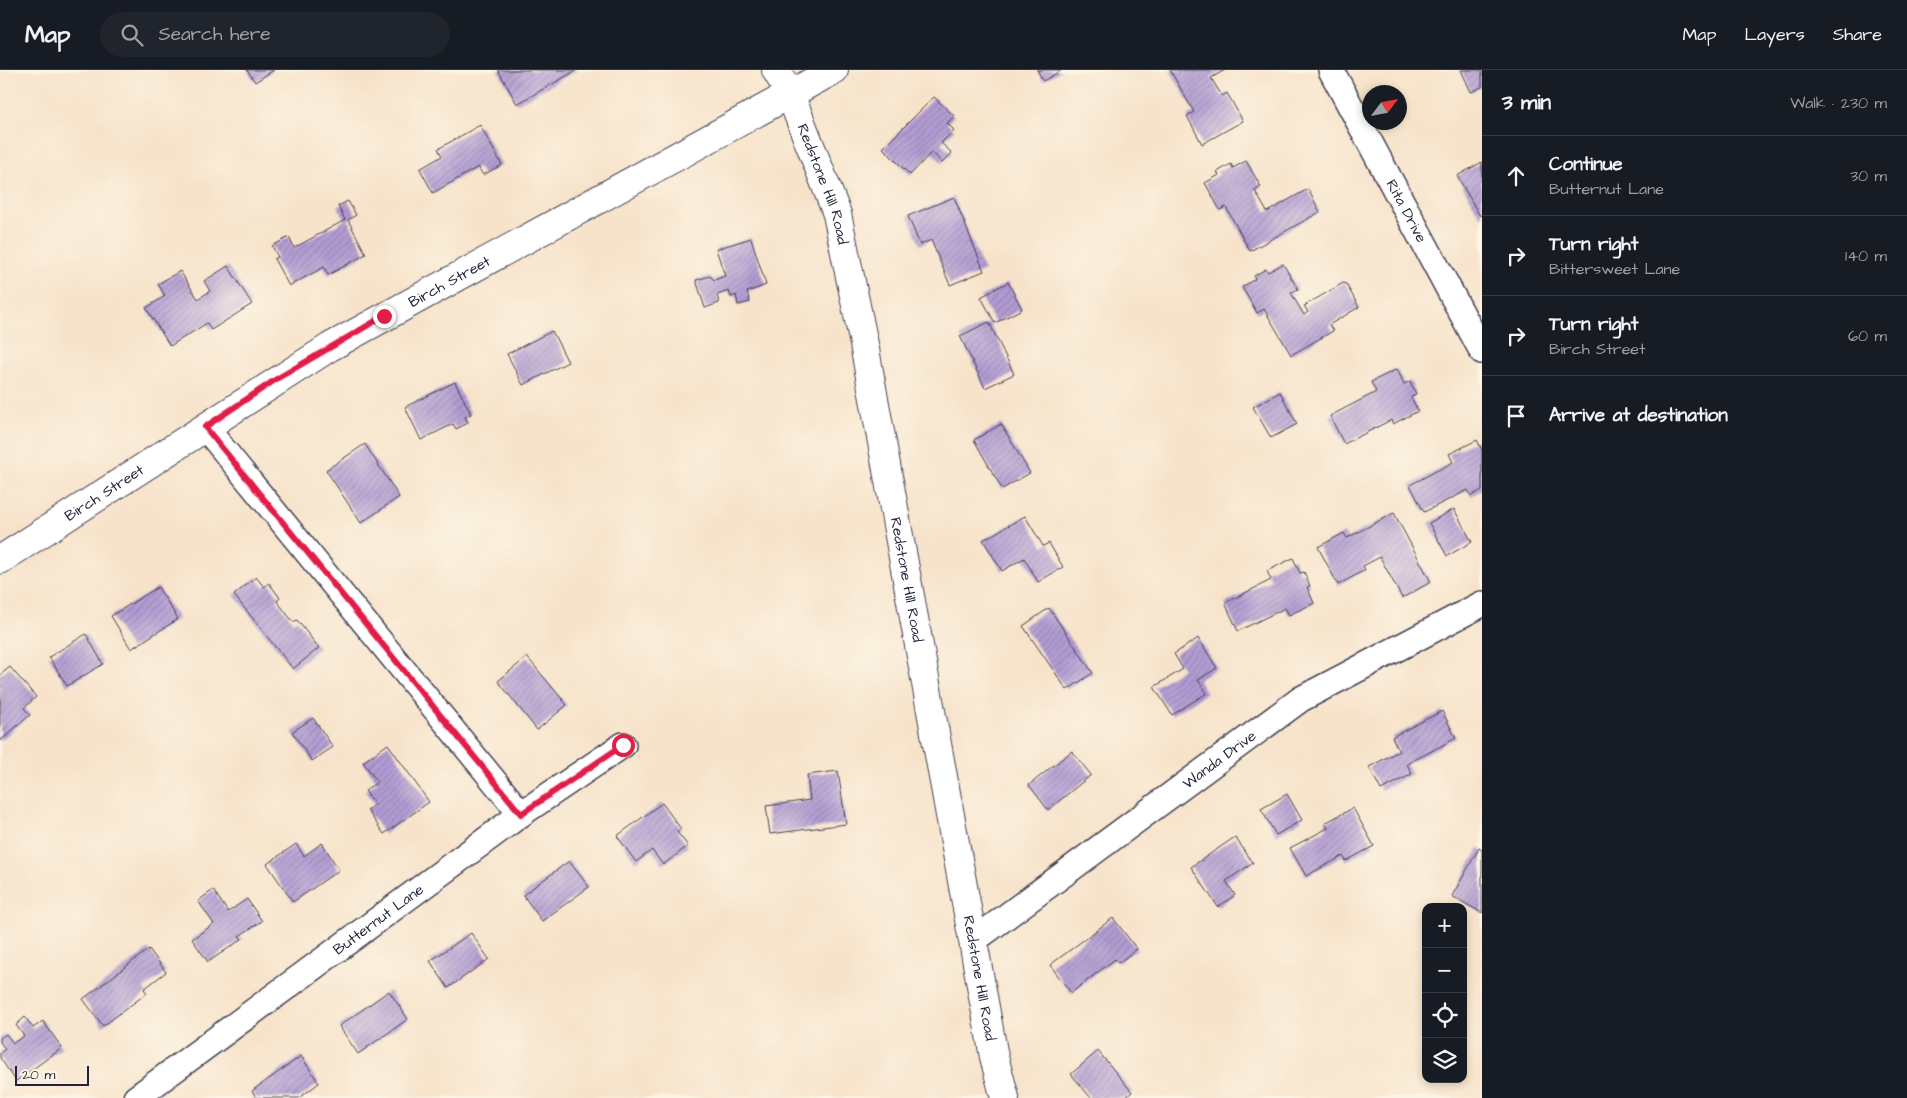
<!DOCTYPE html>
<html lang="en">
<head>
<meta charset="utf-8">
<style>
  :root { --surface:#171b24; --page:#20242c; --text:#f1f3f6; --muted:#9ea1a6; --line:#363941 }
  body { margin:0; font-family:"Architects Daughter",sans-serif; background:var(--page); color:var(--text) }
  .controls { position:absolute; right:15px; bottom:15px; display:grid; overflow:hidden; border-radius:10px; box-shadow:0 2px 8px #0003 }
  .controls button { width:45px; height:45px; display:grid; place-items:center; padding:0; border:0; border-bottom:1px solid var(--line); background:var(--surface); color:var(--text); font:25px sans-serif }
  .compass { position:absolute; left:1362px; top:15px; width:45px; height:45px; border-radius:50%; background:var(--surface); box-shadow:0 2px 8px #0003; rotate:58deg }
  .scale { position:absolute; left:15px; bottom:12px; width:74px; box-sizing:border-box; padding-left:5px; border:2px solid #22223b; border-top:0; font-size:14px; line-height:18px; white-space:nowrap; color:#22223b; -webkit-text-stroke:4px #fcf5e5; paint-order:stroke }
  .stop { position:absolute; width:15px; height:15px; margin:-11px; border:4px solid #e11d48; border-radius:50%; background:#fff }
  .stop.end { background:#e11d48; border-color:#fff; box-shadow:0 1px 5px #0008 }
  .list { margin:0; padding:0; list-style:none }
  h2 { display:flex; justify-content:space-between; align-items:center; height:65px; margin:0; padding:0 20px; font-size:21px }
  h2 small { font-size:16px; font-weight:400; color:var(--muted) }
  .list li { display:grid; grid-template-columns:32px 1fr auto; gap:15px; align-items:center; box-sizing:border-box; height:80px; padding:0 20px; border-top:1px solid var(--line) }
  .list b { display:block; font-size:19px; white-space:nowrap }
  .list p { margin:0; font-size:16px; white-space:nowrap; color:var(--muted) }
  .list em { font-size:16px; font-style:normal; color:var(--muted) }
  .icon { flex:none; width:28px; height:28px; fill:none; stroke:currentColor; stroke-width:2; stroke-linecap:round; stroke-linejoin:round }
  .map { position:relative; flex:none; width:1482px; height:1028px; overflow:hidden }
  header { display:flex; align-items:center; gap:30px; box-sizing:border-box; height:70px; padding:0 25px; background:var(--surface); border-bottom:1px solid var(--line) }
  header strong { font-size:24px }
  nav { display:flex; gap:28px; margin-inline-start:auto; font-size:18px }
  .search { width:350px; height:45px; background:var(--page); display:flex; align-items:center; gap:12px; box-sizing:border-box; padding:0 18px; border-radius:28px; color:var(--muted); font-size:19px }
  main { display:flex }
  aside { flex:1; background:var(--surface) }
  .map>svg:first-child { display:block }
</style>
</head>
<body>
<header>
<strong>Map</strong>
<div class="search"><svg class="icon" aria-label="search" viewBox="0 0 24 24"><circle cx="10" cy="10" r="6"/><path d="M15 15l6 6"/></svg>Search here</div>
<nav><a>Map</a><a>Layers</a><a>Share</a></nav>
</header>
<main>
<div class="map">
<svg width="1482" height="1028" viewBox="0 0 1482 1028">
  <defs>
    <pattern id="building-hatch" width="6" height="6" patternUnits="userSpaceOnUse" patternTransform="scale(1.25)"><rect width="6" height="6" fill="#b39dd4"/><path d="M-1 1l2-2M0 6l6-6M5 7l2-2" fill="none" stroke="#9180ad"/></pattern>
  </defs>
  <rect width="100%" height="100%" fill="#fcf5e5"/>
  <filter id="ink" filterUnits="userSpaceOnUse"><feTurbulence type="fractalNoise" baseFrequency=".02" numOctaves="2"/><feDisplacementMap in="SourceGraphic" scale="10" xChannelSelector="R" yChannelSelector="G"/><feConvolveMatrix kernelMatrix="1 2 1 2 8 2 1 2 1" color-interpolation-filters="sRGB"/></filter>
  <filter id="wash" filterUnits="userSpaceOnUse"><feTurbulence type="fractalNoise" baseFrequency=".0096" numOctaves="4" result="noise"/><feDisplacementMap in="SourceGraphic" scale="20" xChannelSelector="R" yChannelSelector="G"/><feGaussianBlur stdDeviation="1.12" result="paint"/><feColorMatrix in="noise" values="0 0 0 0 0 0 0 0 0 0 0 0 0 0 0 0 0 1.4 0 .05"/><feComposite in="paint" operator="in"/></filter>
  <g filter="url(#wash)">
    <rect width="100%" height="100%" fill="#f7e3ca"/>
    <g id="blocks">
      <path fill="url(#building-hatch)" d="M247,0H274L255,12Z
        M498,0H577L517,34Z
        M1037,0H1062L1043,11Z
        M1170,0H1225L1211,8L1222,26L1227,23L1243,51L1202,74L1187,46L1194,42Z
        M1461,0H1482V17L1471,22Z
        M934,27L954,46L947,53L954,60L941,73L952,83L942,93L932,82L910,105L883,78Z
        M480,55L502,95L483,105L478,97L433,123L420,99L442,86L438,79Z
        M1246,91L1261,117L1255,121L1267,142L1308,119L1320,142L1250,181L1226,137L1220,140L1205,113L1219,105L1217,102L1231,94L1233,98Z
        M1482,92V145L1480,146L1457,106Z
        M954,127L984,201L950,215L931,170L920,175L908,146Z
        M348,131L356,145L348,150L366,184L328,205L324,197L289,216L274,189L278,187L272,176L289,167L294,178L345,150L338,136Z
        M751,168L766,215L747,222L750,232L738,235L736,225L731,227L729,221L717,225L719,233L705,238L696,210L710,206L714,210L725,206L716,179Z
        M1283,194L1298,219L1291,223L1304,245L1308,242L1304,236L1343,213L1346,214L1359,237L1329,255L1333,261L1291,285L1264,239L1257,243L1242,217L1255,209L1254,206L1266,199L1268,202Z
        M228,196L252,234L211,260L207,253L170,276L146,238L165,226L158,214L180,201L198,229L210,221L204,211Z
        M1008,212L1022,239L995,253L981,227Z
        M989,252L1014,304L985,318L960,266Z
        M552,261L568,292L523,315L507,284Z
        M1397,299L1404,314L1410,311L1416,324L1411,327L1418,341L1393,354L1391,350L1344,374L1330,346L1376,322L1371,312Z
        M455,312L471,344L465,347L468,353L456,359L453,354L421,370L405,337Z
        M1280,322L1297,354L1271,368L1253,337Z
        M1001,354L1030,403L1002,419L974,370Z
        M1477,370L1482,380V420L1471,426L1468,420L1424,442L1410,415L1453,392L1449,384Z
        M365,374L399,427L361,453L326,400Z
        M1454,439L1472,472L1447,486L1429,453Z
        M1394,443L1431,512L1402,528L1380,487L1363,496L1365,500L1338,515L1318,477L1344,463L1347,468Z
        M1025,446L1043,476L1049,473L1063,497L1038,512L1024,488L1002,501L983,470Z
        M1293,488L1300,503L1304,502L1310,516L1307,517L1314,533L1289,545L1285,538L1238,561L1225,533L1271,510L1267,501Z
        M256,507L264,517L269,513L280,528L277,531L293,552L297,550L319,578L293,599L234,525Z
        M158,517L178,549L131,579L111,546Z
        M1049,538L1093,603L1067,620L1023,556Z
        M86,564L103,594L67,616L49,587Z
        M1198,568L1217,598L1198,610L1207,623L1172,645L1154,617L1183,599L1174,584Z
        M527,587L567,635L537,660L498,611Z
        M10,597L36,627L24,638L30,645L0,671V605Z
        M1442,641L1456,668L1407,694L1412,704L1381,720L1369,697L1399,681L1392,667Z
        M313,648L333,677L312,691L292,662Z
        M388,674L429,732L384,764L367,740L375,734L365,721L377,712L363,692Z
        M1072,681L1091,705L1048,740L1029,715Z
        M838,701L846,754L770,764L766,736L810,730L807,705Z
        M1287,724L1302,750L1276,765L1261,739Z
        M662,733L681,759L677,762L688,776L663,795L652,780L636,792L617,766Z
        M1353,738L1374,776L1346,791L1343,786L1306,806L1290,778L1328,758L1325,753Z
        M1235,767L1253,793L1226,811L1235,825L1218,837L1191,797Z
        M322,773L339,800L293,832L267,794L296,774L304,786Z
        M1479,778L1482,780V843L1452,826Z
        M569,791L589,817L542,851L523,825Z
        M213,820L228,842L247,829L262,851L239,866L242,869L208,892L192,869L214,854L198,831Z
        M1113,848L1137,879L1118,893L1115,889L1071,923L1050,895Z
        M471,863L489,889L448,918L430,891Z
        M149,879L166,902L144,919L147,923L103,956L83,929Z
        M389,921L408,949L358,984L339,956Z
        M25,947L33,958L43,951L62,978L16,1011L0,988V983L5,979L0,972V968L6,964L13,973L24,966L16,955Z
        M1098,981L1132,1022L1125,1028H1091L1071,1004Z
        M301,986L319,1013L299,1028H257L252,1021Z"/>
    </g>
  </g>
  <g filter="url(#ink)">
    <use href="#blocks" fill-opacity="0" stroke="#423f50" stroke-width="1"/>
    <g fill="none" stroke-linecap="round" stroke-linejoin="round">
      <g stroke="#423f50" stroke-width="28">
        <g id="minor">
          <path id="s1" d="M1331,0L1482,281"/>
          <path d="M205,357L521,744"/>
          <path id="s2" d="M973,871L1301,629L1482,534"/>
          <path id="s3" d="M136,1028L521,744L623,675"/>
        </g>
      </g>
      <g stroke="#423f50" stroke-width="30">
        <g id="secondary">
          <path id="s4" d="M776,0L790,24L837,144L864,274L973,871L994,987L1005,1028"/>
          <path id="s5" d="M0,490L330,277L834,0"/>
        </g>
      </g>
      <use href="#minor" stroke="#fff" stroke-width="25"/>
      <use href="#secondary" stroke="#fff" stroke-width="28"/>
    </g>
  </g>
  <g fill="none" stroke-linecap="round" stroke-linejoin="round" filter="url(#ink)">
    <path stroke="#e11d48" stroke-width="6" d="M384,246L278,308L205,357L521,744L623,675"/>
  </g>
  <g text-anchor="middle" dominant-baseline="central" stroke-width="4.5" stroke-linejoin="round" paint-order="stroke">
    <g font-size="15" fill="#22223b" stroke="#fcf5e5">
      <text stroke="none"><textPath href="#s4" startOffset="124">Redstone Hill Road</textPath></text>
      <text stroke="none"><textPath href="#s1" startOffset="160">Rita Drive</textPath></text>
      <text stroke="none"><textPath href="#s5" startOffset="529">Birch Street</textPath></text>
      <text stroke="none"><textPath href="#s5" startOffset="124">Birch Street</textPath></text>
      <text stroke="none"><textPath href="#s4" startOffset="529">Redstone Hill Road</textPath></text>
      <text stroke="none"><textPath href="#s2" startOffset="306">Wanda Drive</textPath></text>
      <text stroke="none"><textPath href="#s3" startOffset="301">Butternut Lane</textPath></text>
      <text stroke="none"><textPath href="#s4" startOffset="934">Redstone Hill Road</textPath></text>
    </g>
  </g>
</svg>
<div class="controls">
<button>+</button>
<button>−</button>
<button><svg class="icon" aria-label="locate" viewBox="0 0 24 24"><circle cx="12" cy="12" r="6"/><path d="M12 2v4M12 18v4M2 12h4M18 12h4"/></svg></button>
<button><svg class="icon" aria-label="layers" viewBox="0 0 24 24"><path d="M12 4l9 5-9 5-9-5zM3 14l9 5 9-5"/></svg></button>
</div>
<svg class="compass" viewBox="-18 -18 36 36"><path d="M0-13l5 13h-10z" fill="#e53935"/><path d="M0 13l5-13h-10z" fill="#9ea1a6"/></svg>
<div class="scale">20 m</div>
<div class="stop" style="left:623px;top:675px"></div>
<div class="stop end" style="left:384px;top:246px"></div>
</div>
<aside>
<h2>3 min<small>Walk · 230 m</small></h2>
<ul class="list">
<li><svg class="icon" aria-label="ahead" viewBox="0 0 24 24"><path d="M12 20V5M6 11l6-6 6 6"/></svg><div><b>Continue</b><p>Butternut Lane</p></div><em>30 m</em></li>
<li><svg class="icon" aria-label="right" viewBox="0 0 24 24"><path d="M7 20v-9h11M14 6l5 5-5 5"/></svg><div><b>Turn right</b><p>Bittersweet Lane</p></div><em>140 m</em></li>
<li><svg class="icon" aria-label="right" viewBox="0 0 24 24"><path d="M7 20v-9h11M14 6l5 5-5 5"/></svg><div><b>Turn right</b><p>Birch Street</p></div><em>60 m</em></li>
<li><svg class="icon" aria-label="arrive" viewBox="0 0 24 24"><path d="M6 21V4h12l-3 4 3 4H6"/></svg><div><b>Arrive at destination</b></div></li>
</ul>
</aside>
</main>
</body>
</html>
